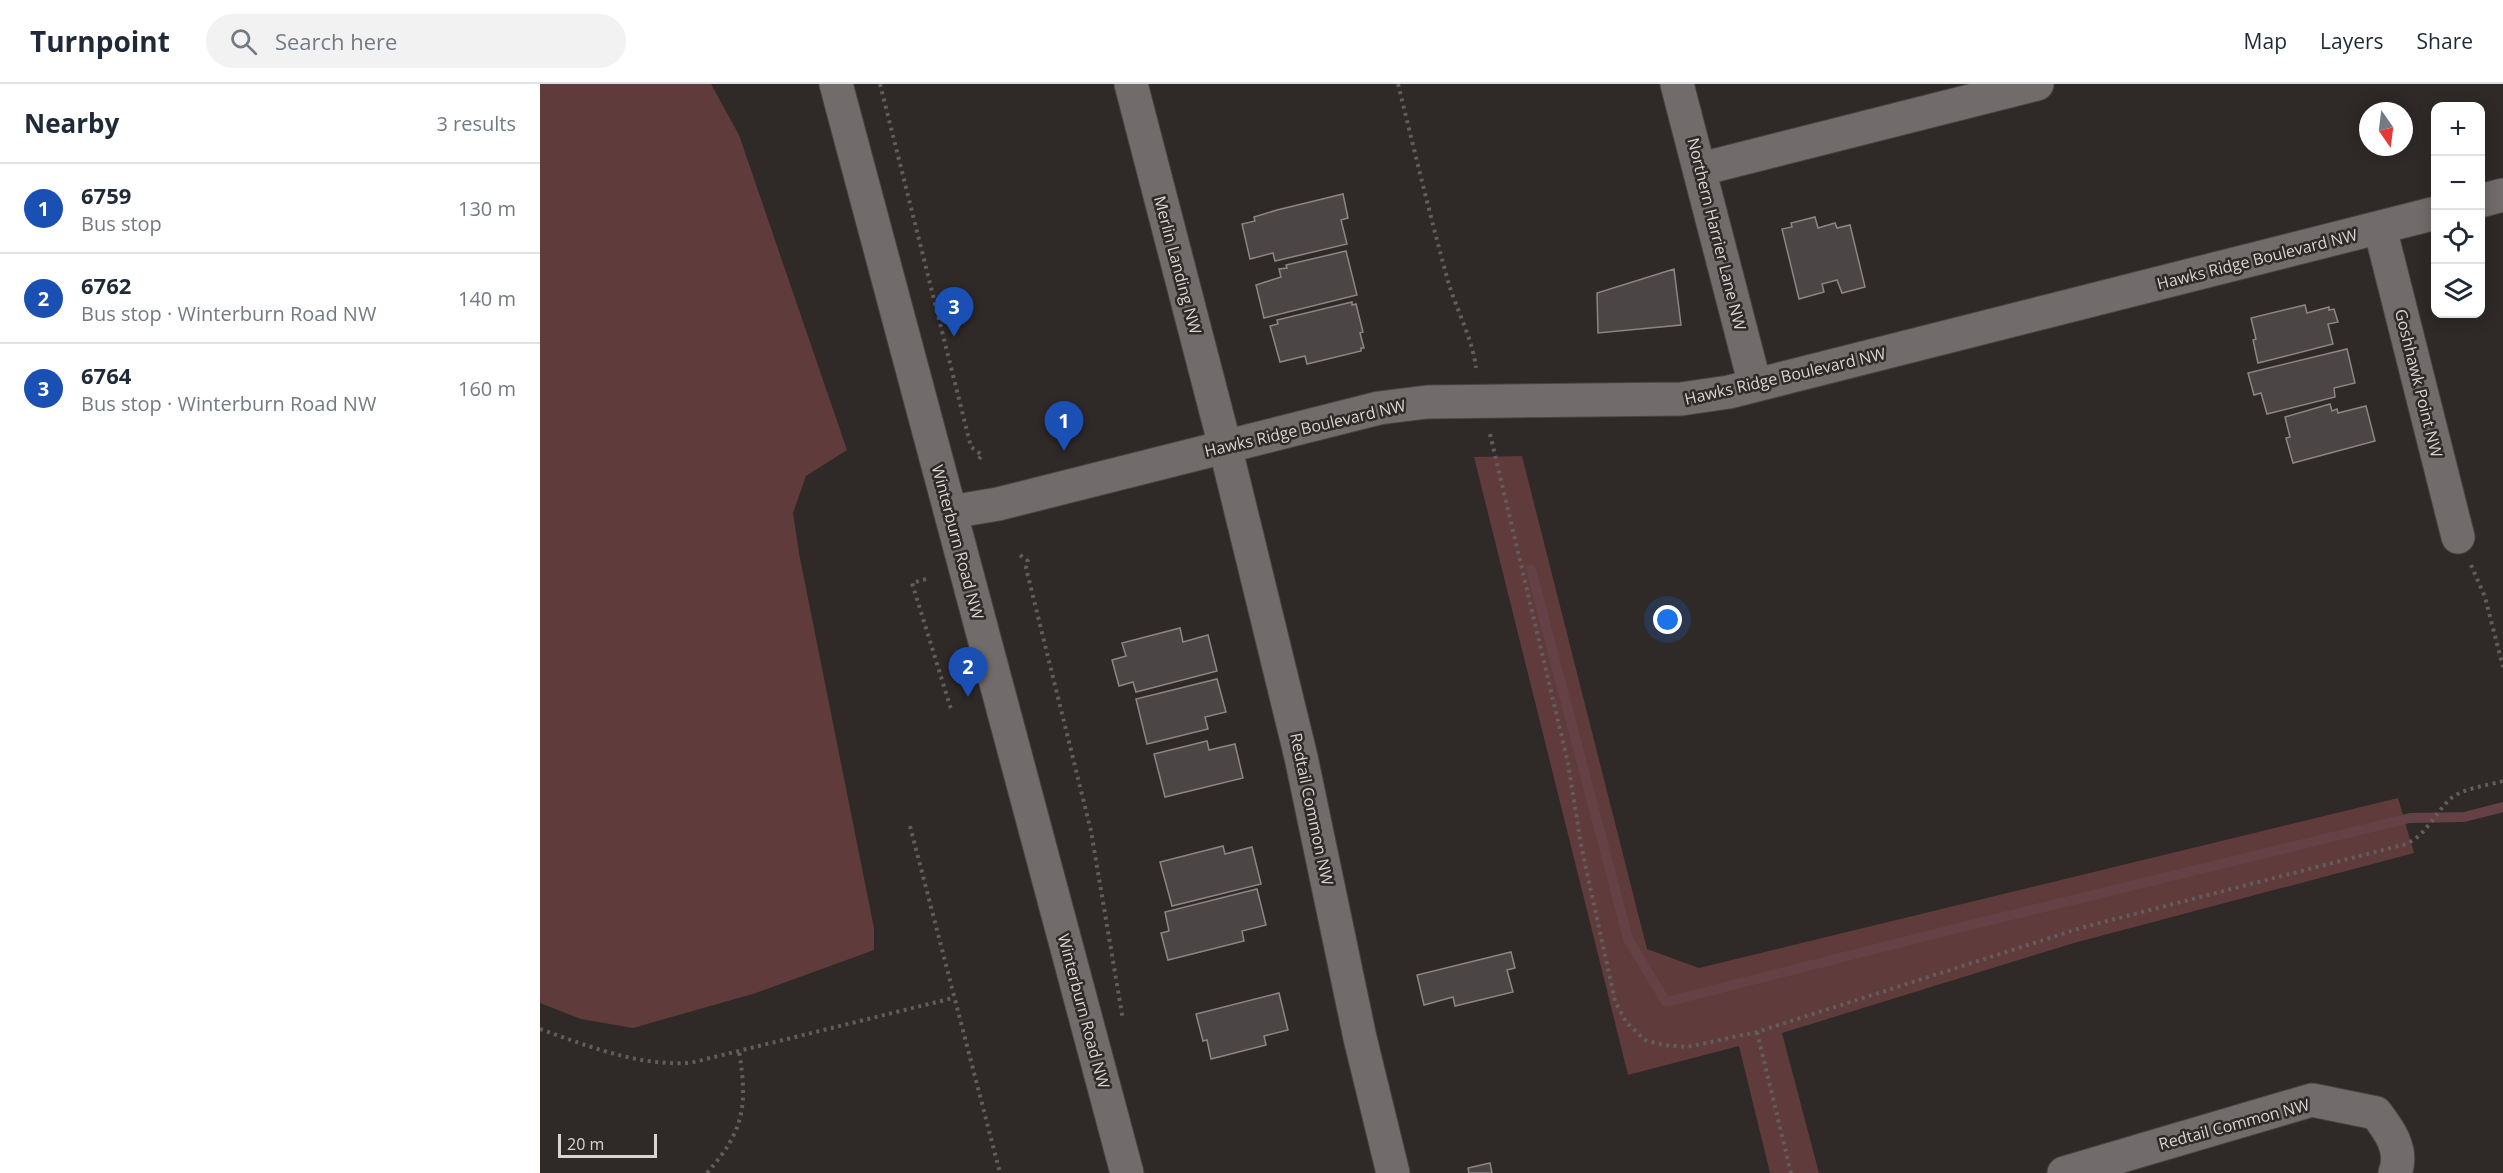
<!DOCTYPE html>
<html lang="en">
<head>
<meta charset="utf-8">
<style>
  :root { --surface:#fff; --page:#f2f2f3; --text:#1f2937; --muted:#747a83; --line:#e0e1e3; --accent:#7f5c64 }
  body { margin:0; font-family:"Open Sans",sans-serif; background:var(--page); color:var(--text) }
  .controls { position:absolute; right:18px; top:18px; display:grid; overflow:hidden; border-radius:12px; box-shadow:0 3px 15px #0003 }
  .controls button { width:54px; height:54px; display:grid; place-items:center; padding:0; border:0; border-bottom:2px solid var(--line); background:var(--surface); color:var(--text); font:30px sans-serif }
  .compass { position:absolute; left:1819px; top:18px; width:54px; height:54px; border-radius:50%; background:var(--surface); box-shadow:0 3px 15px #0003; rotate:166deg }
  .scale { position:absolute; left:18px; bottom:15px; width:99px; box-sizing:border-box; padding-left:6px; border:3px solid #d9d5d5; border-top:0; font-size:16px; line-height:21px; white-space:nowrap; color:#d9d5d5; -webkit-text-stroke:4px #2f2928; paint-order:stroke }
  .you { position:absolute; left:1128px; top:536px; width:21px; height:21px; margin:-15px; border:4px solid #fff; border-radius:50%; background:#1a73e8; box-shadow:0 0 0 9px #1a73e833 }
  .badge { display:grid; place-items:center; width:39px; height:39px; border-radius:50%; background:var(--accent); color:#fff; font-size:20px; font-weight:700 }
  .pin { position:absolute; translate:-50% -50px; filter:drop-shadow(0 2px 3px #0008) }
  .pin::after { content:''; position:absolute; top:32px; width:21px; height:18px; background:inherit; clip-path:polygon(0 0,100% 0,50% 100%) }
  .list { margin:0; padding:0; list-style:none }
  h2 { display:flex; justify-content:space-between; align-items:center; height:78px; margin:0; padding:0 24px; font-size:26px }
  h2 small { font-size:20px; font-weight:400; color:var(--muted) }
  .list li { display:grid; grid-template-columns:39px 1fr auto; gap:18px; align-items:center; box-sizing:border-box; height:90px; padding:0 24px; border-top:2px solid var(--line) }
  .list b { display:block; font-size:22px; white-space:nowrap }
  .list p { margin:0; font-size:20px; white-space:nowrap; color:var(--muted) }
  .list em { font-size:20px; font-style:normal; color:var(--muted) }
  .icon { flex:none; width:33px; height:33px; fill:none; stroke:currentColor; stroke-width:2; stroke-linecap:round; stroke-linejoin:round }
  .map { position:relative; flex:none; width:1963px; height:1089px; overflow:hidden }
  header { display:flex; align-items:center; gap:36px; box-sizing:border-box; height:84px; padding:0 30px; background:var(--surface); border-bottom:2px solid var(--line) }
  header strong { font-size:28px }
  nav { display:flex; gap:33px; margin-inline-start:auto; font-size:21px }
  .search { width:420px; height:54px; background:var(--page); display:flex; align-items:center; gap:15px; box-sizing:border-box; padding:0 21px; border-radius:33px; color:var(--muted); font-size:22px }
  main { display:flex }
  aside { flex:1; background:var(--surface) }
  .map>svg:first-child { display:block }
</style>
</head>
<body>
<header>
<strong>Turnpoint</strong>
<div class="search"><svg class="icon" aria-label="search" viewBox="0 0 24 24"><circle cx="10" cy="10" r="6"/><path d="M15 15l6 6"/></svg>Search here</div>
<nav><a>Map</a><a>Layers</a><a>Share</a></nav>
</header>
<main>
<aside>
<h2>Nearby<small>3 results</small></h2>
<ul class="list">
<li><span class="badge" style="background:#1a4fb4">1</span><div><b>6759</b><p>Bus stop</p></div><em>130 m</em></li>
<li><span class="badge" style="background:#1a4fb4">2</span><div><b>6762</b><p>Bus stop · Winterburn Road NW</p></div><em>140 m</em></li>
<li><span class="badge" style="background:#1a4fb4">3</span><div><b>6764</b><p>Bus stop · Winterburn Road NW</p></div><em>160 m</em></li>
</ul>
</aside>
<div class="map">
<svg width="1963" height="1089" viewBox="0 0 1963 1089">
  <rect width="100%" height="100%" fill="#2f2928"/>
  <path fill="#5f3b3b" d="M0,0H171L199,51L307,366L266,392L253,429L259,469L334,844V866L216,909L93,944L41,935L0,919Z
    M982,372L1107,865L1159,884L1858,714L1874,769L1534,859L1242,949L1279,1089H1230L1199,962L1088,991L934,373Z"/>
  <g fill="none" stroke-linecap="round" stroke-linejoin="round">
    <path stroke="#634145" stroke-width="10" d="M991,485L1088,855L1126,918L1418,844L1870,734L1924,733L1963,723"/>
  </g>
  <path fill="#4c4545" stroke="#8c8585" stroke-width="1.5" d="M803,110L808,134L801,136L807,160L735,177L733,169L710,175L702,140L715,137L714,133L737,126Z
    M1275,133L1278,144L1295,139L1297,144L1310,141L1325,203L1302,209L1297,196L1282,200L1284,208L1259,215L1242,145L1252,143L1251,139Z
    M806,167L817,211L724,234L716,201L741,193L739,185L747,184L746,181Z
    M1134,185L1141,241L1058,249L1057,209Z
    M812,218V221L816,220L823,248L820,249L824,264H821V267L767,280L765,272L740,278L730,242L738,240L737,236Z
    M1765,221L1767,229L1789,223V226L1794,225L1798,238L1788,240L1793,260L1718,279L1713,256L1716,255L1711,234Z
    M1807,265L1815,299L1794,304L1795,313L1727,330L1721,309L1714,311L1708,289Z
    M1790,320L1792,327L1797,325L1798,329L1826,322L1835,357L1753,379L1746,354L1750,353L1745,333Z
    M640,544L643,558L668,551L677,587L596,608L593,598L579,602L572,576L586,572L582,559Z
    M677,595L686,628L665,633L668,645L607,660L596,615Z
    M667,657L669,666L695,660L703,694L625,713L614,670Z
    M683,762L685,770L712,763L721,800L632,822L620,778Z
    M717,805L726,841L702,847L704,857L628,876L621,849L629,847L625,828Z
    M971,868L975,884L967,886L973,908L915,922L913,913L884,921L877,891Z
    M739,909L748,946L724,952L726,961L671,975L667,956L663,957L656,930Z
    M950,1079L952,1089H929L928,1084Z"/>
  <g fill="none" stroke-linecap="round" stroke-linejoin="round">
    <g stroke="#494444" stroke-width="35">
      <path id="minor" d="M296,0L587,1089
        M591,0L685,362L761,673L820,954L853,1089
        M1137,0L1215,301
        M1161,85L1497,0
        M1940,117L1963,111
        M1840,144L1918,453
        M411,428L458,420L839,324L887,318L1141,315L1189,308L1896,129
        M1524,1089L1772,1016L1836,1029C1849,1046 1864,1066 1855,1089"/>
    </g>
    <path stroke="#625d5c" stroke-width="4" stroke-dasharray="3 4.5" stroke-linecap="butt" d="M340,0L431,363L442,371L437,378
      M858,0C874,65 890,132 908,197C916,225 933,256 936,284
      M950,350L1028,679L1041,761L1075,917L1086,938L1105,956L1124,961L1147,963L1217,948L1544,843L1866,760C1886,751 1894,731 1909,716C1922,704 1946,702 1963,697
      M480,471L488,477L486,484L551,747L583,936
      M1931,481L1945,513L1963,583
      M386,495L372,499L411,625
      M370,742L460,1089
      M0,945C48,962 97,982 150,979L413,914
      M1217,948L1251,1089
      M167,1089C204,1047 208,1022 199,967"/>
    <use href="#minor" stroke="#726b6b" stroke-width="33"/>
  </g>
  <g text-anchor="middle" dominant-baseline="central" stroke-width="5" stroke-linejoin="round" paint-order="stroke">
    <g font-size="16" fill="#d9d5d5" stroke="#2f2928">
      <text transform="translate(1177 150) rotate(76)">Northern Harrier Lane NW</text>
      <text transform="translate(1717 175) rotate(-14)">Hawks Ridge Boulevard NW</text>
      <text transform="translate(638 181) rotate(75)">Merlin Landing NW</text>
      <text transform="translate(1245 292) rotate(-13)">Hawks Ridge Boulevard NW</text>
      <text transform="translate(1879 299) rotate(76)">Goshhawk Point NW</text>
      <text transform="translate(765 344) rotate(-13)">Hawks Ridge Boulevard NW</text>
      <text transform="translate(418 458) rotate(75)">Winterburn Road NW</text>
      <text transform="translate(772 725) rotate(78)">Redtail Common NW</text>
      <text transform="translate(544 927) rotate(75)">Winterburn Road NW</text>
      <text transform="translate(1694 1040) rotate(-15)">Redtail Common NW</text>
    </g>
  </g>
</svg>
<div class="controls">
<button>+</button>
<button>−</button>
<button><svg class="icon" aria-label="locate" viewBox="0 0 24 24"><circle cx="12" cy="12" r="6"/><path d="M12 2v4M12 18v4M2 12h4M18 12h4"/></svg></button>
<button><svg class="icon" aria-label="layers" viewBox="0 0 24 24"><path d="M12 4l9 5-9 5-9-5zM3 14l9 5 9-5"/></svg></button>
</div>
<svg class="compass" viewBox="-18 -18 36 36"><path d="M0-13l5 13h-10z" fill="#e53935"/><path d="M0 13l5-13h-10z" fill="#747a83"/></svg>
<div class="scale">20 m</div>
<div class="you"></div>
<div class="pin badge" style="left:524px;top:367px;background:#1a4fb4">1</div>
<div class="pin badge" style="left:428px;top:613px;background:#1a4fb4">2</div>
<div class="pin badge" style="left:414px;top:253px;background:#1a4fb4">3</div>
</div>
</main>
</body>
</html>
